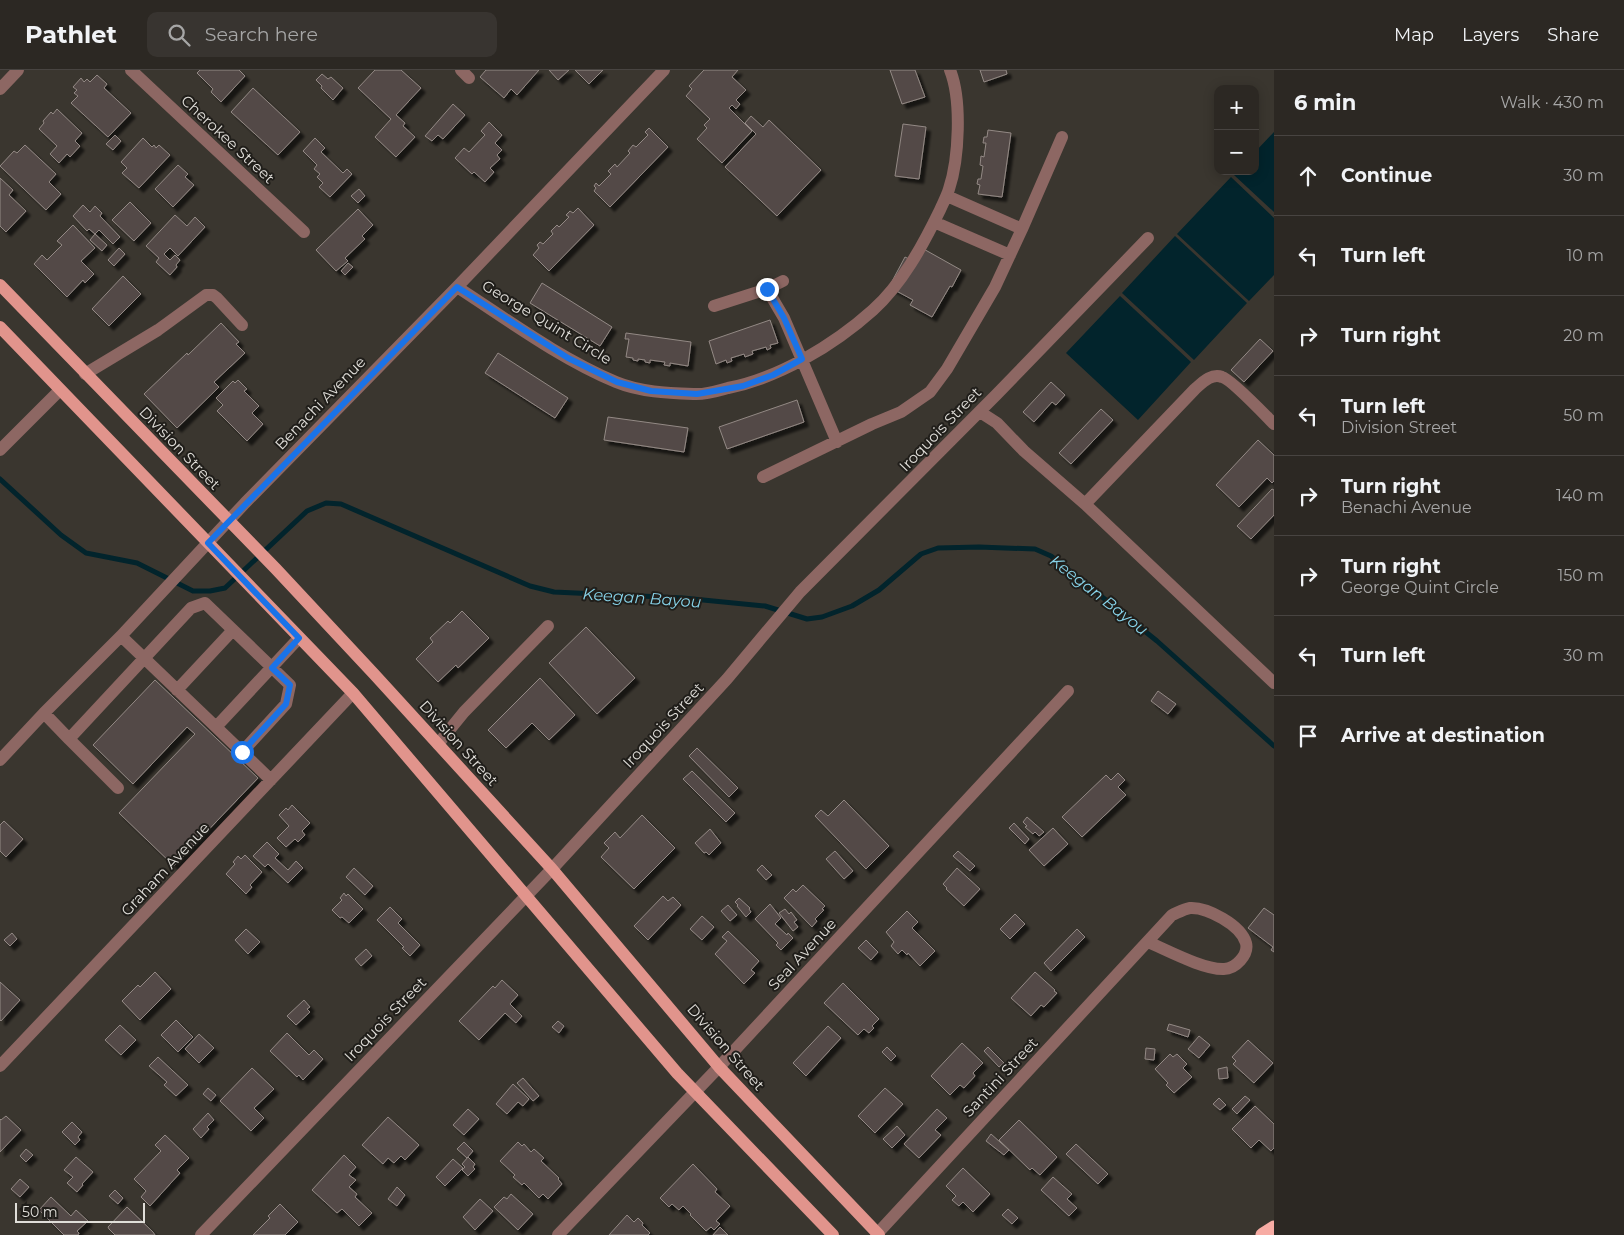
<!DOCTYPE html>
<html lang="en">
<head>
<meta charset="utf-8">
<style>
  :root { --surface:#2c2823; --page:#383430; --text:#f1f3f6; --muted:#a6a6a6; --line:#484441 }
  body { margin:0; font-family:Montserrat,sans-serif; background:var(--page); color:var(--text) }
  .controls { position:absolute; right:15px; top:15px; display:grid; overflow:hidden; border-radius:10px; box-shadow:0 2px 12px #0003 }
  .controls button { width:45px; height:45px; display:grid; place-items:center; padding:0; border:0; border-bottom:1px solid var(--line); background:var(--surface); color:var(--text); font:25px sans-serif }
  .scale { position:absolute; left:15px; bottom:12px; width:130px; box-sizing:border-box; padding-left:5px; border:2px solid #e0ded9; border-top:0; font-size:14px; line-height:18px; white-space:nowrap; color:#e0ded9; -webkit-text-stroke:4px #201e1a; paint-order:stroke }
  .stop { position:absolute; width:15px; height:15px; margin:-11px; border:4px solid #1a73e8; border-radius:50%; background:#fff }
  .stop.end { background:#1a73e8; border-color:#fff; box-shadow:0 1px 5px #0008 }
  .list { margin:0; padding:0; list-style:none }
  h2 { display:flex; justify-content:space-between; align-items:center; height:65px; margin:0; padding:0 20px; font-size:21px }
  h2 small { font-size:16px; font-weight:400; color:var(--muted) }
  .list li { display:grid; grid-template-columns:32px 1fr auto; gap:15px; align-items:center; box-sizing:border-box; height:80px; padding:0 20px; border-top:1px solid var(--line) }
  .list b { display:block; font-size:19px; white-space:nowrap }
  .list p { margin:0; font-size:16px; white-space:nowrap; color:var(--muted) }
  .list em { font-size:16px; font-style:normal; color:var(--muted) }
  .icon { flex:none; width:28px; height:28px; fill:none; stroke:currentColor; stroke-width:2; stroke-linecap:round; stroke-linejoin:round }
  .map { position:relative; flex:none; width:1274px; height:1165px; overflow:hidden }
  header { display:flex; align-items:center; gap:30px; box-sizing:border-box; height:70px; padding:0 25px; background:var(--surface); border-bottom:1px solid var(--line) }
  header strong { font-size:24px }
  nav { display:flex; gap:28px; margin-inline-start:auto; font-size:18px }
  .search { width:350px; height:45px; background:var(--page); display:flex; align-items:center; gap:12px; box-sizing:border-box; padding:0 18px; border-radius:10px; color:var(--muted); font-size:19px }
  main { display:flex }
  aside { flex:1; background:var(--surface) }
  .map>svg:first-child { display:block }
</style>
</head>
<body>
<header>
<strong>Pathlet</strong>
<div class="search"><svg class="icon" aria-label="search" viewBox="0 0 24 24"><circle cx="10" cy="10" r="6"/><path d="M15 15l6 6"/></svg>Search here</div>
<nav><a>Map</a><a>Layers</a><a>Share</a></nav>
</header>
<main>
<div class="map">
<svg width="1274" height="1165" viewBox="0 0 1274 1165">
  <defs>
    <filter id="shadow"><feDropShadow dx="4.5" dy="4.5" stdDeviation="1" flood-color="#0009"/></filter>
  </defs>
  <rect width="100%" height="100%" fill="#3a362f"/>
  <path fill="#02242c" d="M1274,62V142L1234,105L1237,101H1255V82Z
    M1231,107L1274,148V205L1249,231L1177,164Z
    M1175,166L1247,233L1194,290L1122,223Z
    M1120,226L1191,292L1138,350L1066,283Z"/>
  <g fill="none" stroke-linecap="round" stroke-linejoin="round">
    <path stroke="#02242c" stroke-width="5" d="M0,409L61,465L86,483L137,493L193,521H210L225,518L307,441L326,433L341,434L530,516L554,522L683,528L765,536L807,549L822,547L852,536L879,520L921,484L938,478L979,477L1035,479L1051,486L1157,571L1274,676"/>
  </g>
  <path fill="#534a46" stroke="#938985" filter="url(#shadow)" d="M200,0H239L245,6L221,32L211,22L213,19L197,3Z
    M375,0H401L421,18L396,45L405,53L403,56L415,67L396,87L375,67L391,49L358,18Z
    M486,0H539L517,25L511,19L504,28L480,7Z
    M549,0H569L558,10Z
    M575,0H603L589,14Z
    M704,0H738L732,7L746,20L736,30L740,34L736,39L732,35L729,38L752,61L722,93L697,69L707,58L704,55L710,49L686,26L692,19L689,16Z
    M890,0H915L925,27L902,34Z
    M980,0H1006L1007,4L984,12Z
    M322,4L328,9L331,7L343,18L333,30L321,18L322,16L316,10Z
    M97,5L107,14L104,18L131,43L108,67L71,33L78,26L74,23L77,20L73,17L81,8L84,12L87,9L90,12Z
    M253,18L300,62L278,85L231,42Z
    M453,34L465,45L443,69L438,65L432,71L425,66Z
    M57,39L82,63L75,71L80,76L70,87L67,84L59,93L50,84L57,76L39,59L44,53L43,51L51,42L53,44Z
    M751,46L763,57L769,50L821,100L777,146L725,97L756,64L745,53Z
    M489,52L502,65L495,73L502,80L497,85L500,89L490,98L494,102L485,112L474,102L472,104L455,88L464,78L469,82L485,65L481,61Z
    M903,54L926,57L919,109L895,106Z
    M649,58L668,77L610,137L594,121L596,118L594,116L596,113L599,116L611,104L608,101L615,94L617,97L630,83L628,81L633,75L636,77L648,65L645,62Z
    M988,60L1011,63L1002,127L978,124L980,115L977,114L978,109H981L983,96L980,95L981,86L984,87L986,73H983L984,67H987Z
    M115,65L121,71L113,80L106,74Z
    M143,68L152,77L154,75L156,78L159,75L170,85L139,118L122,103L127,98L121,92Z
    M315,68L325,78L321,82L343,103L347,99L352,104L330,127L319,117L323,113L317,107L320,104L314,99L317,95L303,81Z
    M25,75L56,104L49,112L61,124L46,140L0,96L14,81L17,83Z
    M178,95L188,104L185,107L194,115L173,137L155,119Z
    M0,108L13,120L9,125L26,141L6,162L0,156Z
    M359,119L365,126L358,133L351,126Z
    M130,132L151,153L134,171L112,150Z
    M83,135L90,142L95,136L102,143L100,146L120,167L113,174L99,160L95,164L89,159L87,161L73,146Z
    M578,138L594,155L549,201L533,185L539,178L537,175L540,172L543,174L553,164L551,161L557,155L559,157L569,147L566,145L570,141L573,143Z
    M358,139L373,155L362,166L365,169L345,188L348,191L336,201L316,180Z
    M175,145L187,156L195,147L205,157L178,186L170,178L164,184L170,190L175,185L180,190L176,195L177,197L170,205L156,192L159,188L146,176Z
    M73,155L95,178L81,191L94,204L85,213L83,210L67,227L34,194L42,185L47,190L62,175L57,171Z
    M95,164L107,175L102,181L90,170Z
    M920,177L961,200L952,217L950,216L932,247L910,235L913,230L889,217L905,187L913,191Z
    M119,178L125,184L114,196L108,190Z
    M348,193L353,197L345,205L341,201Z
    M123,206L141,224L109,256L92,239Z
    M542,213L612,257L600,276L530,233Z
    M770,250L778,273L770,275L771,278L767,280L766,277L752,281L753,284L745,287L744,284L731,288L732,291L727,293L726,290L716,294L709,271Z
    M221,253L239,272L236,274L245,283L214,312L219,317L177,358L144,324L187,283L188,285Z
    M626,263L691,272L688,296L670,293V296L664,295L665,292L650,290V293L645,292V290L638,289V291L633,290V288L626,287L629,269H625Z
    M1260,269L1273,281L1244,312L1231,300Z
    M498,283L568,328L555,348L485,303Z
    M238,310L247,319L244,321L259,336L252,343L263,354L247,371L217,341L223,335L216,328L233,311L235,313Z
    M1051,312L1065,325L1056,335L1052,332L1034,352L1023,342Z
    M797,330L804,352L727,379L719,357Z
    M1101,339L1113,350L1071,394L1059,383Z
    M608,347L688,358L684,382L604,370Z
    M1258,370L1274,385V411L1272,413L1267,408L1239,437L1216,415Z
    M1272,419L1274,420V445L1251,469L1237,456Z
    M462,541L489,568L458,598L456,595L438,612L416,589L433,572L430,568L448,551L450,553Z
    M586,557L635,608L597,644L549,593Z
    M540,608L575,645L549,670L532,653L506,678L488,660Z
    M155,610L258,708L174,796L119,743L195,664L187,657L133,714L93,675Z
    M1158,621L1176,634L1168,644L1151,631Z
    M697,678L738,718L729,727L689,686Z
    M692,701L735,743L726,752L683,709Z
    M1118,703L1125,710L1118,717L1126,725L1082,767L1062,747L1106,705L1111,710Z
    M844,730L889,776L866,799L815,746L821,740L828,746Z
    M292,735L310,753L302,761L305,765L298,772L295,769L286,777L277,768L289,756L279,745L286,738L288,740Z
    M642,745L675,778L634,819L601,787L609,778L604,773L615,762L620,768Z
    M1027,747L1044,762L1039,766L1035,762L1033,764L1025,757L1027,756L1023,752Z
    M4,751L23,769L6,787L0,781V755Z
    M1014,753L1029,769L1025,774L1009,758Z
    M1053,758L1068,774L1044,796L1029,780Z
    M710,759L721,773L709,785L706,782L704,783L695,773Z
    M267,772L279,784L275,788L288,800L296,791L303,798L288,813L268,794L265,797L253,786Z
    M835,781L853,801L844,809L826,789Z
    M958,781L975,796L970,801L953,786Z
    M245,785L262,802L250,815L252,817L246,824L226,804L235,794L233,792L238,786L241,789Z
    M762,795L772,805L766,810L757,800Z
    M354,798L373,816L365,825L346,807Z
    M957,798L980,819L964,836L946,819L947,818L943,814Z
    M803,815L825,836L822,839L824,840L815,849L817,851L812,857L784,828L793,819L796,822Z
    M344,823L346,826L348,824L363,839L349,853L342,847L340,848L332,840L342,830L340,828Z
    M663,826L668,831L673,827L681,835L648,870L634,856Z
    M739,828L750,838L749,839L751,842L746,847L737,836L738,835L735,832Z
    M770,834L781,848L775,854L787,865L788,863L793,868L781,880L776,875L778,873L755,849Z
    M728,835L737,845L730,851L721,841Z
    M390,837L402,849L398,853L420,875L410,886L402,878L404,877L377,850Z
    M1264,838L1274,845V882L1271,880L1273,877L1248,858Z
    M785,839L789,844L791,842L797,850L794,852L798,857L793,861L779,843Z
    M907,841L918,852L912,858L935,881L920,896L908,883L907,885L902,880L898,884L891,876L894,872L886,862Z
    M1015,844L1025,854L1010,869L1000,859Z
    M702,846L714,857L702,870L690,859Z
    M246,859L260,872L248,884L235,870Z
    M1077,859L1085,867L1051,901L1044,893Z
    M728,861L759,891L751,900L755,903L744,914L715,884L727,871L722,867Z
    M12,863L17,869L10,876L4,870Z
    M866,870L878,882L871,890L858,878Z
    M366,879L372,886L361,896L355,889Z
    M155,902L171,919L140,950L122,931L138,915L140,917Z
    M1035,902L1055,920L1054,921L1057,923L1044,937L1041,935L1031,946L1011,928Z
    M502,910L518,925L510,934L522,946L516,953L505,943L479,970L459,951L493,916L495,918Z
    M0,912L20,930L1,951L0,950Z
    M843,913L879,949L872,956L874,958L869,963L864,959L858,965L824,933Z
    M304,930L310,937L307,939L310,942L296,955L287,946Z
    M176,950L193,967L178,982L161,965Z
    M558,951L564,956L559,963L552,957Z
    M1169,954L1190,960L1188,967L1167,960Z
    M120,955L136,970L121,985L105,970Z
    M828,956L841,968L806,1006L793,993Z
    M287,963L309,985L314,980L323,989L303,1010L299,1005L297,1007L270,981Z
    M199,964L214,978L199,993L185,979Z
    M1199,966L1210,975L1199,988L1188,979Z
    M1248,970L1273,993L1254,1013L1233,994L1236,991L1232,987Z
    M962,973L983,993L973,1003L975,1006L964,1018L960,1015L950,1025L931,1006Z
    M887,977L896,986L891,991L882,982Z
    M988,977L1004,993L999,997L984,981Z
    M1146,978L1155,979L1154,990L1145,989Z
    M1170,984L1173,987L1177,984L1187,994L1183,998L1192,1007L1174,1023L1166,1015L1168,1013L1155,999Z
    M158,987L188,1015L176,1026L164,1015L167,1012L149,996Z
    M1227,997L1228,1008L1219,1009L1218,999Z
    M252,998L274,1019L254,1038L264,1048L251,1061L220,1031Z
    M523,1008L539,1026L533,1031L517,1013Z
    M513,1014L529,1029L523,1036L518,1032L507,1044L496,1034Z
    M208,1018L216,1025L211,1031L203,1024Z
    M885,1018L903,1034L875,1063L858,1046Z
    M1245,1026L1250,1030L1237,1044L1232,1039Z
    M1219,1028L1226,1035L1220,1040L1213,1034Z
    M1255,1036L1274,1054V1078L1271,1081L1259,1070L1251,1078L1232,1059Z
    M468,1039L479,1049L464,1065L453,1055Z
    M937,1039L947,1048L935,1060L941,1065L919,1088L904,1074Z
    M208,1043L214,1050L207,1057L209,1059L201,1068L193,1059Z
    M6,1046L21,1060L0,1082V1049L1,1050Z
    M388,1047L419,1075L405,1090L401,1086L394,1093L388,1088L383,1094L362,1075Z
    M1019,1050L1057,1087L1040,1105L1032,1098L1030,1100L999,1070Z
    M72,1052L82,1062L78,1067L80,1070L75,1075L62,1062Z
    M897,1056L905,1065L892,1078L883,1069Z
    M991,1064L1009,1080L1004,1085L986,1071Z
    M165,1065L189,1088L177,1100L180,1103L150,1136L141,1127L146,1121L134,1109L161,1081L155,1075Z
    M464,1072L473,1081L467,1088L457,1079Z
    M518,1072L522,1076L524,1074L531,1082L534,1079L544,1088L541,1091L559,1108L558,1109L562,1114L548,1129L543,1124L539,1128L524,1113L522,1115L513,1107L515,1105L500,1091Z
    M1076,1074L1108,1104L1098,1114L1066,1084Z
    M26,1079L33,1085L26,1092L20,1086Z
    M344,1085L356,1097L349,1105L356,1110L349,1117L357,1124L355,1127L372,1143L359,1156L342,1139L337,1143L312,1120Z
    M76,1087L93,1102L82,1114L83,1115L77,1122L67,1113L73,1107L64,1100Z
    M468,1087L475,1094L473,1097L475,1099L468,1106L462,1100L465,1097L462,1094Z
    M453,1089L463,1098L445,1116L436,1107Z
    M693,1094L717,1119L715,1122L730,1136L716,1151L720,1154L714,1160L711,1157L706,1161L690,1145L691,1144L683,1136L679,1140L672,1134L669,1137L660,1128Z
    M963,1098L990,1124L973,1142L963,1132L959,1136L952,1130L956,1126L946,1116Z
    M1053,1107L1072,1124L1067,1129L1077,1138L1069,1146L1041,1120Z
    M20,1109L29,1117L20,1127L11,1119Z
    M397,1117L405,1125L397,1136L388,1129Z
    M115,1120L123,1128L118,1134L109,1126Z
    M511,1124L533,1144L518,1160L494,1137L504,1127L507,1129Z
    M51,1127L71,1146L76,1140L88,1151L77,1161L79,1163L78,1165H64L39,1140Z
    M480,1129L493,1141L475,1160L463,1147Z
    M280,1134L298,1152L285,1165H253L270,1148L268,1146Z
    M127,1137L153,1162L155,1165H115L109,1159L108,1157Z
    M1008,1139L1018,1148L1012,1154L1002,1145Z
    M627,1145L634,1152L638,1148L643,1153L642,1155L650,1163L648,1165H609Z
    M720,1157L728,1165H713Z"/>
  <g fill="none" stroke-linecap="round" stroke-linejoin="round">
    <path stroke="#8d6763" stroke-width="12" d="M131,0L304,162
      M461,0L469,8
      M0,19L18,0
      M947,126L1022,159
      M934,152L1010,185
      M457,217C508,250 559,288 616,312C640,322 668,323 694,324C705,325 717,321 728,318C779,308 834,275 873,240C902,214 923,175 940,140C943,133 947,126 949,119C959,89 962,30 950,0
      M767,219L784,248L837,372
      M714,236L767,219L783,211
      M85,304L158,260L206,225H213L217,228L242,255
      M980,342L997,353L1024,381L1085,434L1274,613
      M0,380L60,320
      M763,407L872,354L901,342L930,322L947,299L995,217L1022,159L1062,67
      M1085,434L1195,319C1202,313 1211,303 1222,307C1231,309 1265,345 1274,354
      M121,566L216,657L299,568
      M177,620L233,560
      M44,643L69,669L191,538L205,533L290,615L286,634L242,682L271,710
      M216,657L242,682
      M69,669L118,718
      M438,674L464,642L548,556
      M0,690L44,643L121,566L245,433L457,217L664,0
      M0,996L353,623
      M201,1165L552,799L727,609L800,522L997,324L1148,168
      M558,1165L719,997L1068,621
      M876,1165L1172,845C1177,843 1184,839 1190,838C1207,837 1241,855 1246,873C1249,885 1235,899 1224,899C1204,900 1167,880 1148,872"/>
    <path stroke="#e1948c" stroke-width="12" d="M0,215L276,499L374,604L552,799L719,997L879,1165
      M0,257L353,623L677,1003L833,1165"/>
    <path stroke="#f7aca4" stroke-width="15" d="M1263,1165L1274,1158"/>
  </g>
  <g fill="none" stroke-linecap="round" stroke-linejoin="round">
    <path stroke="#1a73e8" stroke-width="6" d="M242,682L286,634L290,615L272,598L299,568L208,473L457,217L568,288L617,312L651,321L697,324L743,316L773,305L802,289L784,248L767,219"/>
  </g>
  <g text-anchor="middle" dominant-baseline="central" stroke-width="4" stroke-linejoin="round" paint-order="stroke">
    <g font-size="15" fill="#e0ded9" stroke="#201e1a">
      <text transform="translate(228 69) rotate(43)">Cherokee Street</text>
      <text transform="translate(547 252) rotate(31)">George Quint Circle</text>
      <text transform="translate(320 333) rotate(-46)">Benachi Avenue</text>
      <text transform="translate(940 359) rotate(-46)">Iroquois Street</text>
      <text transform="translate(180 378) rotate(46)">Division Street</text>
      <text transform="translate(663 655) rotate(-47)">Iroquois Street</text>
      <text transform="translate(459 673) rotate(48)">Division Street</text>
      <text transform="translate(165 799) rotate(-47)">Graham Avenue</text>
      <text transform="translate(802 884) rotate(-47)">Seal Avenue</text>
      <text transform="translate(385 949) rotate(-46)">Iroquois Street</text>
      <text transform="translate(726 977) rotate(49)">Division Street</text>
      <text transform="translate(1000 1007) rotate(-47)">Santini Street</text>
    </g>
    <g font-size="16" font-style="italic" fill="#87d3e9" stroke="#201e1a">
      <text transform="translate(1099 525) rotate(38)">Keegan Bayou</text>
      <text transform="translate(642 528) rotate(4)">Keegan Bayou</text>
    </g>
  </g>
</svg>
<div class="controls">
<button>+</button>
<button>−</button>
</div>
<div class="scale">50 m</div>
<div class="stop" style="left:242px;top:682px"></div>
<div class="stop end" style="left:767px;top:219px"></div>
</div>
<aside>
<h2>6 min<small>Walk · 430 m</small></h2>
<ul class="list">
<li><svg class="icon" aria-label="ahead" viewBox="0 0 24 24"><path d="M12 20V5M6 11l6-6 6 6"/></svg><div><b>Continue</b></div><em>30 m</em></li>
<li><svg class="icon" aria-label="left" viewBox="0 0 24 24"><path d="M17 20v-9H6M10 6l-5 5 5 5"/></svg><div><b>Turn left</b></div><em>10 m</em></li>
<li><svg class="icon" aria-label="right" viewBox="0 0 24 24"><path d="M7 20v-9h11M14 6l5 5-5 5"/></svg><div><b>Turn right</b></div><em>20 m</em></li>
<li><svg class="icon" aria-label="left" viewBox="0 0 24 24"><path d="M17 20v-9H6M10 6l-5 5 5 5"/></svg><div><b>Turn left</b><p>Division Street</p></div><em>50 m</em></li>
<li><svg class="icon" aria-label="right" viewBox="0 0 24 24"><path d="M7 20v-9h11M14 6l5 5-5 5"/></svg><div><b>Turn right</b><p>Benachi Avenue</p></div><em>140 m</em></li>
<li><svg class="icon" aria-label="right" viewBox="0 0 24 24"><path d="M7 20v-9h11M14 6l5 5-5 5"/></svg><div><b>Turn right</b><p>George Quint Circle</p></div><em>150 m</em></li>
<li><svg class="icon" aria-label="left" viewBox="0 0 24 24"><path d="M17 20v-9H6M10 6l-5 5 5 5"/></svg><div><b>Turn left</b></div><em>30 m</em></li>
<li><svg class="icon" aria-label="arrive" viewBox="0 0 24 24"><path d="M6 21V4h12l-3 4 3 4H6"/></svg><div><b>Arrive at destination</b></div></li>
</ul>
</aside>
</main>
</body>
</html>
